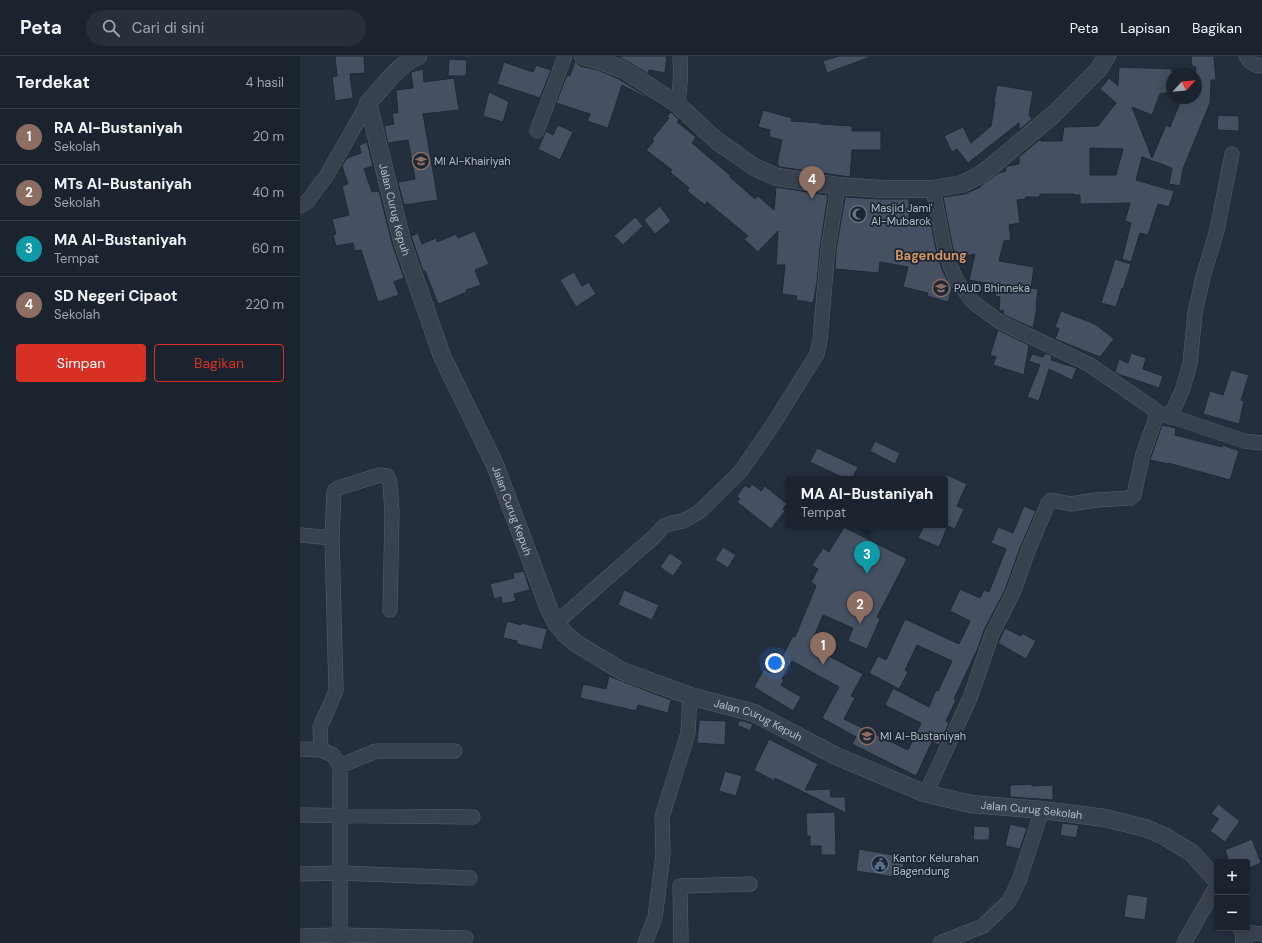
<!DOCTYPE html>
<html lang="id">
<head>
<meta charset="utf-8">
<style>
  :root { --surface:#1b232e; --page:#282f3a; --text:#f1f3f6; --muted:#a0a4aa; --line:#39404a; --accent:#d93025 }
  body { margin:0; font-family:"DM Sans",sans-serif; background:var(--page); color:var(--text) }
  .controls { position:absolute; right:12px; bottom:12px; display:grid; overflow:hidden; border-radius:4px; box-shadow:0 2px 10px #0003 }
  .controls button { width:36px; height:36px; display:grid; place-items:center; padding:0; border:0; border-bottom:1px solid var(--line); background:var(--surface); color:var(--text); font:20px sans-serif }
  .compass { position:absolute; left:866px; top:12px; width:36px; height:36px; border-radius:50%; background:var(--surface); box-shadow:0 2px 10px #0003; rotate:64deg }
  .you { position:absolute; left:475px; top:607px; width:14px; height:14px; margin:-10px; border:3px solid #fff; border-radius:50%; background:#1a73e8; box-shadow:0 0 0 6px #1a73e833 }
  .badge { display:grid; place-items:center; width:26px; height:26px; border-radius:50%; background:var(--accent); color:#fff; font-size:13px; font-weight:700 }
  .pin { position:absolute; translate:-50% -33px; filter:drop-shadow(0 1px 2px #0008) }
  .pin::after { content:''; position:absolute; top:21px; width:14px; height:12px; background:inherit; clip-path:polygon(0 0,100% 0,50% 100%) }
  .popup { position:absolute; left:486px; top:420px; width:162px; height:52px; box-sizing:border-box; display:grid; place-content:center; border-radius:4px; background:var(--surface); filter:drop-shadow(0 1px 3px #0005); font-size:13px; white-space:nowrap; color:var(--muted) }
  .popup b { font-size:15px; color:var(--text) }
  .popup::after { content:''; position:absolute; left:50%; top:100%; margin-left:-8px; border:8px solid transparent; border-top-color:var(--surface) }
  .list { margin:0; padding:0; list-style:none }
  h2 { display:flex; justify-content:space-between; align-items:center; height:52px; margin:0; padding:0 16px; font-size:17px }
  h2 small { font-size:13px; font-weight:400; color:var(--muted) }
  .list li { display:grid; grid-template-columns:26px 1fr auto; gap:12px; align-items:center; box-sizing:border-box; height:56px; padding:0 16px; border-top:1px solid var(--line) }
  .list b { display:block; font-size:15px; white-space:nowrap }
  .list p { margin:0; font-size:13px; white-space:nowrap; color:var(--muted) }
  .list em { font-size:13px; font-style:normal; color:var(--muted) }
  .actions { display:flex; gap:8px; padding:12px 16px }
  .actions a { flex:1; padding:9px 0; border:1px solid var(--accent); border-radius:4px; text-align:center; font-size:14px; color:var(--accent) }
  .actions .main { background:var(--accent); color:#fff }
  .icon { flex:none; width:22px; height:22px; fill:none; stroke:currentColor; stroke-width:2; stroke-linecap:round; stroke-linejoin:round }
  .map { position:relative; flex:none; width:962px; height:887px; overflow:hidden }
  header { display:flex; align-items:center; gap:24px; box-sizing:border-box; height:56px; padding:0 20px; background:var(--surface); border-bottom:1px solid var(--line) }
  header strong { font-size:19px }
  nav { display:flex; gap:22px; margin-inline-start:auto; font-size:14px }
  .search { width:280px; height:36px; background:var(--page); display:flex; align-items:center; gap:10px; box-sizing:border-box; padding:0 14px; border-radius:22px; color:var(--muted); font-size:15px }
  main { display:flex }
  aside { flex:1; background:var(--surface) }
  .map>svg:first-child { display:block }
</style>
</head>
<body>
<header>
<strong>Peta</strong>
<div class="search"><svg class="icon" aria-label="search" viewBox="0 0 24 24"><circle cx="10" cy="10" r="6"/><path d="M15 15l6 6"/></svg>Cari di sini</div>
<nav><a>Peta</a><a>Lapisan</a><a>Bagikan</a></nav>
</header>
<main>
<aside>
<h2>Terdekat<small>4 hasil</small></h2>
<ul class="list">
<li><span class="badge" style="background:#8d6e63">1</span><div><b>RA Al-Bustaniyah</b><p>Sekolah</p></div><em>20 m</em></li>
<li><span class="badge" style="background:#8d6e63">2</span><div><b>MTs Al-Bustaniyah</b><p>Sekolah</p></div><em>40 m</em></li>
<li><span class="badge" style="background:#0f9aa8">3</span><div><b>MA Al-Bustaniyah</b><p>Tempat</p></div><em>60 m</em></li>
<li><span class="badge" style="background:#8d6e63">4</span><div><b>SD Negeri Cipaot</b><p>Sekolah</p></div><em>220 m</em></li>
</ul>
<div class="actions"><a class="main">Simpan</a><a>Bagikan</a></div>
</aside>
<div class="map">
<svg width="962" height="887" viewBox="0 0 962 887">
  <rect width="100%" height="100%" fill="#242f3e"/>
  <path fill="#455162" stroke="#1f2835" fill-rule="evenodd" d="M35,0H64L65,17L50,18L53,42L35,45L32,21L37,20Z
    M321,0H367L365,17L349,14L348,18L329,6L320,2Z
    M539,0H570V1L527,17L523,5Z
    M891,0H914L916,24H911L910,47L887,103L883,113L880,130L869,128L872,112L842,101L836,124L874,135L869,151L858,148L848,179L840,177L831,206L822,203L831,167L825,165L830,147L780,148V139H774V138H740V141H726V143L717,144L720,167L709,169L711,184L704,185L699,205L734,211L731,232L738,233L736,251H737L733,272L704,259L703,258L704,255L699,254L700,241L695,240L697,229L669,224L675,198L657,202L653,193L643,141L664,138L681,131L680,130L699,117L706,115L705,112L708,110L719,108V101L739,84H741V85H762L764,71L798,70L816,47L800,33L809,22L818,30L819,11L872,13V36L860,38L852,59L832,51L852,102L866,69L870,71L882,42H896V18H895L896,11L892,10ZM790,92L823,93L816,119H790Z
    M149,3L167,4L166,20H148Z
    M275,5L280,10L298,14L319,23L362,50L322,29L308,72L287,65L290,58L256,47L267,19L270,20Z
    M204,6L233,16L236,9L251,14L240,42L197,28Z
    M123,13L124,26L154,22L159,54L123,58L138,144L104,149L98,126L115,123L108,84L88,87L84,70L94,68L92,57H98L96,34L113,32L111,16Z
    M697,29L733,35L729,59L732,63L719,74V67L668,107L657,93L652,96L644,80L663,71L671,87L691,70L695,46H694Z
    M189,36L209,46L203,66L183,60Z
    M463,54L492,62L491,65L520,67V68L552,70V75H581V94H552L550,121L480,111H478L479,109L477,108L482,84L469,81L470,74L458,71Z
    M371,56L379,64L377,66L396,81L392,87L431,120L430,121L455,143L458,140L474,154L476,131L528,139L520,192L517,226L513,247L496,244L497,240L482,238L485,209H476L478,175L458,196L444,183L448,180L407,146L405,149L387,135L389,132L370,116L372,114L346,94L354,85L352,83L369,62L367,61Z
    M918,59L939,60V75L917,74Z
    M258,69L273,76L260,104L238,93L246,75L253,79Z
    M67,86L73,110L64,113L72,136L79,135L92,187L104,222L94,226L99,239L78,246L61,194L55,195L53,187L36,190L33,179L36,178L32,163L49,159L42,130L48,128L42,110L47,102L61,97L59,89Z
    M545,141L580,143H609V165L630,162L637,198L643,216L652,232L648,246L627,240L628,237L603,231L608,211L580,206L579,217L535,213L536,194Z
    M360,150L371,165L355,178L344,164Z
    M335,161L343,170L323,189L314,180Z
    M175,175L189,208L175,214L181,229L166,234L167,236L138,248L125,215H123L111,180L118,177L122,188L136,182L137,186L156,178L158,182Z
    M815,203L831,208L823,233L822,232L816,251L801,247Z
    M274,216L282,230L289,226L296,238L276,251L260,224Z
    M761,255L795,268L814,283L800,301L755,283L759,273L755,271Z
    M698,274L729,289L724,319L693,309L696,301L690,299Z
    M745,297L752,300L751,304L777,312L772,324L749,313L739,345L727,341L740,309L729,305L732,298L743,301Z
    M831,297L846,302L843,313L863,320L859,332L818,318L815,316L819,303L828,307Z
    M931,314L949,319L941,344L944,345L939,368L903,358L910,335L923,339Z
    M862,369L876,372L875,379L922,391L923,389L939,395L930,424L868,407V408L850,404Z
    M575,385L600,397L595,408L570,395Z
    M517,392L558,411L552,423H546L510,406Z
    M645,418L667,428L657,450L664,453L655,473L648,470L639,491L618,482L624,469H646Z
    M452,428L461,435L465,430L487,448L483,453L485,455L471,473L437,446L440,443L437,440L445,429L449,432Z
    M724,450L736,455L720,492L705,534L684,574L678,592L654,643L656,644L646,665L649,667L639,689L632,686L616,720L552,688L556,681L522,662L539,631L492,605L482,623L484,624L481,629L501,641L493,655L454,631L464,613L470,617L479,600L482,601L493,580L495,581L516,530L511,526L518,513L512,509L523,492L529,496L544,471L607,503L577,561L580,563L567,593L548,585L553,572L523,559L510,590L563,618L551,640L555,642L544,663L608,694L621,667L585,649L593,632L629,651L636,634L638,635L652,605L617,589L605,614L608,616L599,633L569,617L578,600L586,604L605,563L659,588L670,565L650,555L660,533L680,542L684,534L689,536L706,493L691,487L698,471L713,477Z
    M423,491L436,499L428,512L415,504Z
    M370,497L383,506L373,520L360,511Z
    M224,515L230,534L214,538L216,545L202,548L201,541L194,543L190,528L214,522L213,517Z
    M324,534L359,549L352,564L318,549Z
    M207,565L221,569V567L247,573L242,594L217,588V585L203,582Z
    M705,572L721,580L722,577L736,585L726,603L698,587Z
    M309,620L319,624L371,644L368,657L338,649L336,655L280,642L283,628L306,633Z
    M399,664L426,665L425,689L397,687Z
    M440,664L453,668L450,675L437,669Z
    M469,683L518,708L505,734L530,733L531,741H545L546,757L475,722L474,725L454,714Z
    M425,715L442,720L436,740L419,735Z
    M732,728V730L753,729V744L710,741V729Z
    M918,748L940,765L925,786L910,775L919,763L911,758Z
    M535,756L536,799H521V790H510V780H507L506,757Z
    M762,767L779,769L776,782L760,779Z
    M710,768L727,772L720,793L705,790Z
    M674,770L690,771L689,784H673Z
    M952,783L961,807L947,813V806H929L925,794Z
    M559,793L605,801L601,822L556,815Z
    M827,838L848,841L845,864L824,861Z"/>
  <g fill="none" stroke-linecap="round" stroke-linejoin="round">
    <g stroke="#565f6c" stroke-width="15">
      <path id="minor" d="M946,0C950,7 954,10 962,10
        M377,48C381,32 381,17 380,0
        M237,75L265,0
        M633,133L645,195L651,212L657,225L673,246L700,266L790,309L858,356L944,385L962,387
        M0,150L7,146L27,119L68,47
        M870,361L882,335L890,308L895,257L903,221L917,174L932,98
        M0,479L32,482
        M256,567L355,480L364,470L372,467L383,465L399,456L441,415L472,370L517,298L520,284L528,193L538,130
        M0,693L21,694L33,699L40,710V887
        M21,694L20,671L36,635L32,482L34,435L38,432L80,419L87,420L90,427L92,456L90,554
        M40,710L76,695H155
        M626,737L670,642L692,578L713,537L728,495L748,447L751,444L771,448L796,444L831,442L834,439L843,398L858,356
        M0,759L173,761
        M0,818L40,817L170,822
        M944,876L962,878
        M0,880L40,879L166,882
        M345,887L355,861L358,839L363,798L362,761L388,677L390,640
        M381,887L380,830L450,828
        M640,887L683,870L709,845L719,825L742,754
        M884,887L917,829"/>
    </g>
    <g stroke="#565f6c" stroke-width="18">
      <g id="tertiary">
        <path id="s1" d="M118,0C102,5 80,34 68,47L102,185L142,300L195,409L249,553L256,567L265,578L277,588L322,615L390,640L454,657L536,700L624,737L671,748L742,754L805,762L845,772L864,780L892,797L917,825"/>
        <path d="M283,0L301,5L324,14L377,48L417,85L436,98L454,111L477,121L538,130L581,133H633L662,128L680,119L692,110L754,58L798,14L807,0"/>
        <path d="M941,872L944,876V887"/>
      </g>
    </g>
    <use href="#minor" stroke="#38414e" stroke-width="14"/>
    <use href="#tertiary" stroke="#38414e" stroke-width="17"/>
  </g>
  <defs>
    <g id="school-ring" transform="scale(0.9)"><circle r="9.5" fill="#1d2633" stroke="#8d6e63" stroke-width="1.5"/><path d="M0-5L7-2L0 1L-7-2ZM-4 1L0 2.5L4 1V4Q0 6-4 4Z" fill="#8d6e63"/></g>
    <g id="mosque-ring" transform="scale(0.9)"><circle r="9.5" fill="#1d2633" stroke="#6b7280" stroke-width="1.5"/><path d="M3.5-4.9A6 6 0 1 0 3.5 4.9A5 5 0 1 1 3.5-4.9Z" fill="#6b7280"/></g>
    <g id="civic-ring" transform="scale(0.9)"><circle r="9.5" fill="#1d2633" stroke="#5c6f8a" stroke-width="1.5"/><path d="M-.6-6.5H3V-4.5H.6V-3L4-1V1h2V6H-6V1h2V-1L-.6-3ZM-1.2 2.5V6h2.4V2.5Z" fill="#5c6f8a"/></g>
  </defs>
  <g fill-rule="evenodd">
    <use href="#school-ring" x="121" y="105"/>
    <use href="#mosque-ring" x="558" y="158"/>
    <use href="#school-ring" x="641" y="232"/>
    <use href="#school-ring" x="567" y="680"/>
    <use href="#civic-ring" x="580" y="808"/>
  </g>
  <g text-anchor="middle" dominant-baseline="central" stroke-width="3.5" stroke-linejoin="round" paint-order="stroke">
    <g font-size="11" fill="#b4bcc9" stroke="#1d2633" text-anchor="start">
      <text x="134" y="105">MI Al-Khairiyah</text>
      <text x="571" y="152">Masjid Jami'<tspan x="571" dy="13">Al-Mubarok</tspan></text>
      <text x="654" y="232">PAUD Bhinneka</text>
      <text x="580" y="680">MI Al-Bustaniyah</text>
      <text x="593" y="802">Kantor Kelurahan<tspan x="593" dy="13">Bagendung</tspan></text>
    </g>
    <g font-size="11" fill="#b4bcc9" stroke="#1d2633">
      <text stroke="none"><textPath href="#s1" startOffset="179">Jalan Curug Kepuh</textPath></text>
      <text stroke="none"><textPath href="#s1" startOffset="503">Jalan Curug Kepuh</textPath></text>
      <text stroke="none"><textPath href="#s1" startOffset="851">Jalan Curug Kepuh</textPath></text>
      <text stroke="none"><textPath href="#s1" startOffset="1142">Jalan Curug Sekolah</textPath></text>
    </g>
    <g font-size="13" font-weight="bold" fill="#d59563" stroke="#1d2633">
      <text x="631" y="199">Bagendung</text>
    </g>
  </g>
</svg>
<div class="controls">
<button>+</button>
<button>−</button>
</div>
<svg class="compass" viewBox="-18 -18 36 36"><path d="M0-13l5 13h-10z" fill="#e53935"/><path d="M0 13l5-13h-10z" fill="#a0a4aa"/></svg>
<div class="you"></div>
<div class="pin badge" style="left:523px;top:609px;background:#8d6e63">1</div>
<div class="pin badge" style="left:560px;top:568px;background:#8d6e63">2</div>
<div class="pin badge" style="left:567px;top:518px;background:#0f9aa8">3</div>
<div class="popup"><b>MA Al-Bustaniyah</b>Tempat</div>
<div class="pin badge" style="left:512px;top:143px;background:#8d6e63">4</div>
</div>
</main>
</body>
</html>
